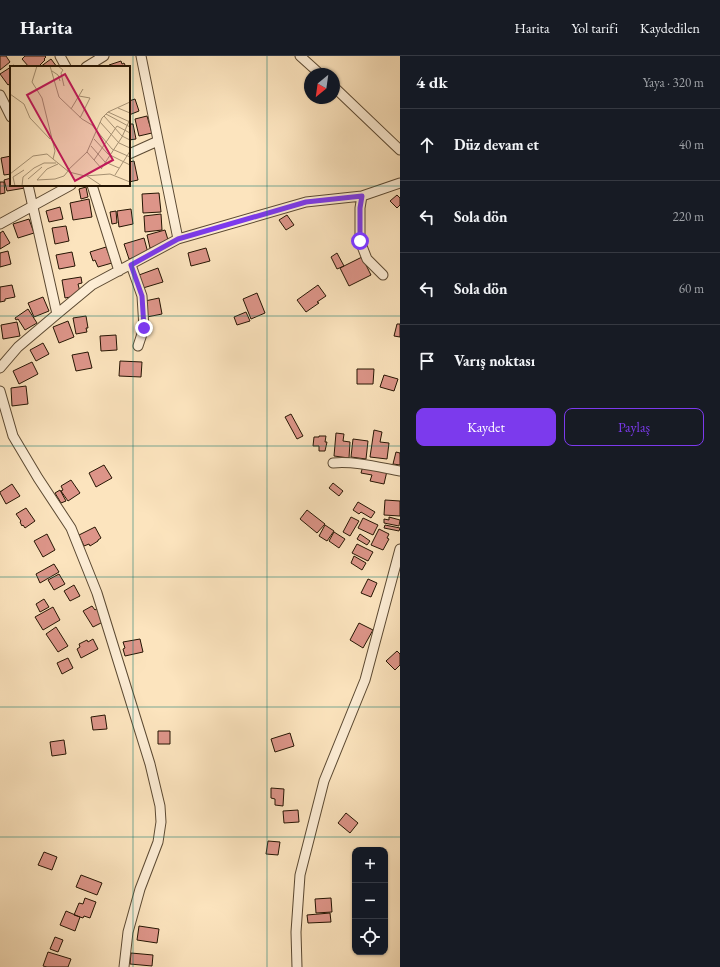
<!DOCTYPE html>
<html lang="tr">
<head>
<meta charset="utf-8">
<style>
  :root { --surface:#171b24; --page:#20242c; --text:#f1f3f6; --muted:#9ea1a6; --line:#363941; --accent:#7c3aed }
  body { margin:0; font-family:"EB Garamond",serif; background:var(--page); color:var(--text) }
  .controls { position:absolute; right:12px; bottom:12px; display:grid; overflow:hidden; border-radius:8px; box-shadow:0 1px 3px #0004 }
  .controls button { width:36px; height:36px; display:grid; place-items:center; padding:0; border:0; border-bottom:1px solid var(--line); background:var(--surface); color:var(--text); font:20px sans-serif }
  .compass { position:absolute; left:304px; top:12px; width:36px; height:36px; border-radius:50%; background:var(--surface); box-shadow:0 1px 3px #0004; rotate:209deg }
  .stop { position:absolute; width:12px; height:12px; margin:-9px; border:3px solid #7c3aed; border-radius:50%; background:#fff }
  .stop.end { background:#7c3aed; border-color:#fff; box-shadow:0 1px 4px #0008 }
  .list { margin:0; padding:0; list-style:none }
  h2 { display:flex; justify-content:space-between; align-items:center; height:52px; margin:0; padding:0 16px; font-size:17px }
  h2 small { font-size:13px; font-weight:400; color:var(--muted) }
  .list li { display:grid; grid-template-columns:26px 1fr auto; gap:12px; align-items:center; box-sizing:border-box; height:72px; padding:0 16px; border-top:1px solid var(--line) }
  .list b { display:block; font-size:15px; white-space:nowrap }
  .list em { font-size:13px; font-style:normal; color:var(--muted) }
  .actions { display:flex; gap:8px; padding:12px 16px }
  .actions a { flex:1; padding:9px 0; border:1px solid var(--accent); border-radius:8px; text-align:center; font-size:14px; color:var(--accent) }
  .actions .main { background:var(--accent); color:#fff }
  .icon { flex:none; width:22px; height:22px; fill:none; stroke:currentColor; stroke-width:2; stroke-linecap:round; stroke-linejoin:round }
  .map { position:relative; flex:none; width:400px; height:911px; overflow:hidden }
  header { display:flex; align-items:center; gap:24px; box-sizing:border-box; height:56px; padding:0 20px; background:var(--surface); border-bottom:1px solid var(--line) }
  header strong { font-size:19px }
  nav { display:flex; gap:22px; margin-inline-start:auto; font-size:14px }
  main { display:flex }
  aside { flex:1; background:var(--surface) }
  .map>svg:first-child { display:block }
</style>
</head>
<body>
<header>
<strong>Harita</strong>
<nav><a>Harita</a><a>Yol tarifi</a><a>Kaydedilen</a></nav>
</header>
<main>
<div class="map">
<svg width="400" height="911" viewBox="0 0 400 911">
  <rect width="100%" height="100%" fill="#fce4be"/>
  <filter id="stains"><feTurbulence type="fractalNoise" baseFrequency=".005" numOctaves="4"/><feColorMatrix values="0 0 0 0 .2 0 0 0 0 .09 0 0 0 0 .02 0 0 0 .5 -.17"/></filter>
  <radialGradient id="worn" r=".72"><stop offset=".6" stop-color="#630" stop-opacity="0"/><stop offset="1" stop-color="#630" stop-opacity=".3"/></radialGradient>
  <path fill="#dd9589" stroke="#251503" d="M0,0H6L10,6L0,14Z
    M25,0H45L46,1L44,3L45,4L38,11H29L22,3Z
    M51,3L57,11H40Z
    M121,5L122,8L124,7L126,11H109V9Z
    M14,9L15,11H11V27L8,29L0,18Z
    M135,43L139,55L129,59V45Z
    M147,60L152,77L139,80L135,63Z
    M129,68H133L136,83L129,84Z
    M11,100V118L4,119L1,102Z
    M134,105L138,124L129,126V106Z
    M11,122V129H24L25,132L7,135L4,124Z
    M0,126H4L5,137L0,138Z
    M86,131L88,141L81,143L79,133Z
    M159,137L161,156L143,157L142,138Z
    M397,139L400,142V149L397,152L390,145Z
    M89,143L92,161L73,164L70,147Z
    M60,151L63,163L49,166L46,155Z
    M131,153L133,168L119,171L117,155Z
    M116,155L117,167L112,168L110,156Z
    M161,158L162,174L145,176L144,160Z
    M287,159L294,169L286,174L279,164Z
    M29,163L34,177L18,182L13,168Z
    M66,170L69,185L55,188L52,172Z
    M165,174L169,187L150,192L147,179Z
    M3,175L10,187L0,193V177Z
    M144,182L148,197L129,203L124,188Z
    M106,191L112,207L98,211L95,204L93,205L90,196Z
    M206,192L210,205L191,210L188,197Z
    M8,195L11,208L0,211V197Z
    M72,196L75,210L59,213L56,199Z
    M337,197L344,210L337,213L331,201Z
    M362,201L371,219L349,230L340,212Z
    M158,212L163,226L143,232L139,219Z
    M81,221L82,227L78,228L80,236L75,237L76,240L65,242L62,224Z
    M12,229L15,241L5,243V245L0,246V231Z
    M318,229L326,240L317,246L319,247L306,256L297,244Z
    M257,237L265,257L251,263L243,243Z
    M43,241L49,255L34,261L28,247Z
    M159,242L162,258L147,261L145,245Z
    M28,253L37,267L25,274L18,263L16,264L15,262Z
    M246,256L250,265L237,269L234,261Z
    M86,260L88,272H86L87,276L76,278L73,262Z
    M68,265L74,281L59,287L53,271Z
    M17,266L20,280L3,283L1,269Z
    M397,268H400V281L394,280Z
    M116,279L117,294L101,295L100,280Z
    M43,287L49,298L36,305L30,294Z
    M88,296L92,312L76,315L72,299Z
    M120,305L142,306L141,321L119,320Z
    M32,306L38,318L19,328L13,315Z
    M357,313H374L373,328H357Z
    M384,319L398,323L394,335L380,331Z
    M26,330L28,348L12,350L11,332Z
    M291,358L303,380L297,383L285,361Z
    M374,374L382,376L380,386L389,387L387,403L370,401Z
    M336,377L344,378L343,385L350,386L349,402L334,400Z
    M319,380H326L325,386H327L325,395H319V390H313L314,381H319Z
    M353,383L368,385L366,403L351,401Z
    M396,396L400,397V409L393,408Z
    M104,409L112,422L96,431L89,417Z
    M363,410L387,415L384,428L370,425L372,419L361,417Z
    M71,424L80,437L68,445L61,435L63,434L61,430Z
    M333,427L343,435L339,440L329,432Z
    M12,428L20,440L6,448L0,437V436Z
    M60,434L66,445L61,447L55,437Z
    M385,444L400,445V460L384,459Z
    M358,446L375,456L371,462L361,456L359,458L353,454Z
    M26,452L35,465L25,472L23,469L22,470L20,466L21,465L16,458Z
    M307,454L325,468L317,477L300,463Z
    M351,461L359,465L350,480L343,476Z
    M389,461L400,464L399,470L384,467V463L389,464Z
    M363,462L378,469L373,479L358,472Z
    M325,469L334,475L327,485L319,480Z
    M385,469L400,472L399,475L384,472Z
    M95,471L101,482L98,484V485L90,490L89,488L84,490L79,479Z
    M379,473L389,478L387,482L389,483L383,494L371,489Z
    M334,476L345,483L339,492L329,485Z
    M47,478L55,494L43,501L34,485Z
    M360,478L370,485L367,489L357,483Z
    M357,488L373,496L368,505L352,497Z
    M354,500L366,507L362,514L351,507Z
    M54,508L59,516L40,527L36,518Z
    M59,518L65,528L54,534L48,524Z
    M368,523L377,527L371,541L361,537Z
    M74,529L80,540L70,545L64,535Z
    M44,543L49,551L40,556L36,548Z
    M92,550L95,554L98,552L105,565L93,571L83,555Z
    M53,551L60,564L43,574L35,561Z
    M359,567L373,574L363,592L350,584Z
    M56,571L68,590L58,596L46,578Z
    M93,583L98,593L81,602L77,593L80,591L79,588L87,584L88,586Z
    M140,583L143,596L125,600L123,593L125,592L123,586Z
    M397,595L400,598V609L395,614L386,605Z
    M68,602L73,612L62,618L57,607Z
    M105,659L107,673L93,674L91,661Z
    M158,675H170V688H158Z
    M290,677L294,690L275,696L271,683Z
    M64,684L66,698L52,700L50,686Z
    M271,732L284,733L283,750L275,749V743L271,742Z
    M298,754L299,766L284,767L283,755Z
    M346,757L358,767L350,777L338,767Z
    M268,785L280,786L278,799L266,798Z
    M44,796L57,801L52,814L38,809Z
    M81,819L102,827L97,839L76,831Z
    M85,842L96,846L90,862L84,860L83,862L74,859L79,847L83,848Z
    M331,842L332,856L316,857L315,843Z
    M66,855L80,861L75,875L60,869Z
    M330,857L331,866L308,867L307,859Z
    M139,870L159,873L157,887L137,884Z
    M55,881L63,884L58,896L50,893Z
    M48,896L71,903L68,911H47L43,910Z
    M131,897L153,899L152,910L130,908Z"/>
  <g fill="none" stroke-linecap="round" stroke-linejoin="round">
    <g stroke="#5b4932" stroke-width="11">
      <path id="minor" d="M60,0L66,11
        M141,0L178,183
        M300,0L320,18
        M86,11L104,0
        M334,31L400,94
        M0,39L11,61
        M129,98L158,85
        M28,129L57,258
        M92,129L119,215
        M362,140L360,152V185L367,203L383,219
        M0,168L71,129
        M131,209L142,240L144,272L138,290
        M0,312L18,291L57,258L92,229L178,183L306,146L362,140L400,127
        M0,335L13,380L38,422L71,472L97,537L150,708L160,750L161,766L158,786L140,833L128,876L124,911
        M333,407C355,405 378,411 400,415
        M297,911L296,876L300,819L324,725L365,624L400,493"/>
    </g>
    <use href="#minor" stroke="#fdedd5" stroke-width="9"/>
  </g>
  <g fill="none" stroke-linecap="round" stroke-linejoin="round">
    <path stroke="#7c3aed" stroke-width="5" d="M144,272L142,240L131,209L178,183L306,146L362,140L360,152V185"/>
  </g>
  <path fill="none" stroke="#0f766e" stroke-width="1" stroke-opacity="0.55" d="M133,0V911M267,0V911M0,130H400M0,260H400M0,390H400M0,521H400M0,651H400M0,781H400"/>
  <g transform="translate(10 10)">
    <rect width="120" height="120" fill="#fce4be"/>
    <path fill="none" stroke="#a69173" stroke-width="1" d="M27,0L22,16L32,32L45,85L43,93L59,106L75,110L100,108L120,116M40,0L49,31L72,53L82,59L102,83L120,91M48,0L53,4L51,7L54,20M42,5L48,9L50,15M0,28L14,38L20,52L40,73M69,30L80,32L70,52M108,42L120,47M61,43L73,23M98,46L120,56M96,48L120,61M94,50L112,70L120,74M90,56L109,77L120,82M84,73L98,88L120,99M81,80L95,96L109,102M77,86L92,103M84,94L107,60L120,67M91,103L112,71L120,53M57,105L77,86L92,52L98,46L120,36M0,108L23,90L37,88L43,93M105,109L120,85M77,110L92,120M18,113L32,101M27,114L45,113L54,110L58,105M27,114L37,103L48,98M5,120L3,111L14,104M12,120L13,111L24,102L34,97H46"/>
    <path fill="#c2185b" fill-opacity="0.15" stroke="#c2185b" stroke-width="2" d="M55,8L103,94L65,115L17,29Z"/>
    <rect width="120" height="120" fill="none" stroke="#251503" stroke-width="2"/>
  </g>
  <rect width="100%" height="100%" filter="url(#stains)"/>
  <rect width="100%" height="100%" fill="url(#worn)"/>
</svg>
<div class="controls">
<button>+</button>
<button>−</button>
<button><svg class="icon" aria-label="locate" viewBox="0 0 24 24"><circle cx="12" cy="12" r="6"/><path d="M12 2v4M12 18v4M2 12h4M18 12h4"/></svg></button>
</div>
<svg class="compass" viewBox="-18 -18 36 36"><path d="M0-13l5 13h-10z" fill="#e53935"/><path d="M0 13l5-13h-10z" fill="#9ea1a6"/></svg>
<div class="stop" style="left:360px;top:185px"></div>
<div class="stop end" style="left:144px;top:272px"></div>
</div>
<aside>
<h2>4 dk<small>Yaya · 320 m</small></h2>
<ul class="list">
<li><svg class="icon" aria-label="ahead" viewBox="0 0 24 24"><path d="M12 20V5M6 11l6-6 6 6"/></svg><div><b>Düz devam et</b></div><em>40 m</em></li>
<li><svg class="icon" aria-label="left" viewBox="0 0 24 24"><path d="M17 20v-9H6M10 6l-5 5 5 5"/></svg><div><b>Sola dön</b></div><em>220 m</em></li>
<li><svg class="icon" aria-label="left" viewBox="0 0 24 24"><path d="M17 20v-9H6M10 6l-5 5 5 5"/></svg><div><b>Sola dön</b></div><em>60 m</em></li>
<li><svg class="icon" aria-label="arrive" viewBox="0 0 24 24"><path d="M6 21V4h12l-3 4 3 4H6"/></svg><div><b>Varış noktası</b></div></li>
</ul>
<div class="actions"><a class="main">Kaydet</a><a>Paylaş</a></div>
</aside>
</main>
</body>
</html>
